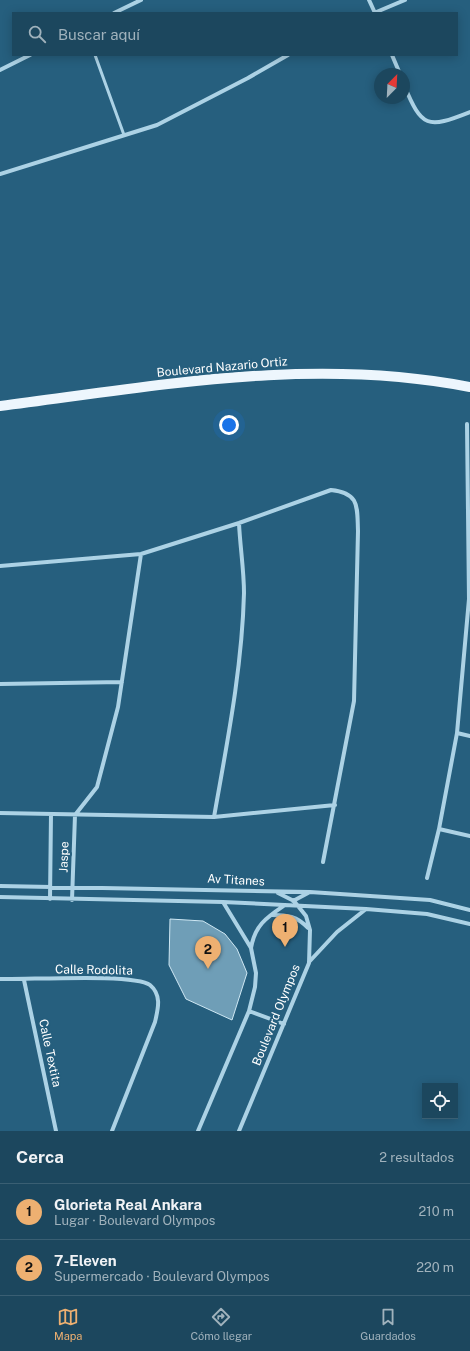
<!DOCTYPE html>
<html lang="es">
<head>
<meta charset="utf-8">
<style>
  :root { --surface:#1c475e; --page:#295167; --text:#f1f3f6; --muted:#a0b2bc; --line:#3a5f73; --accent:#eeb071 }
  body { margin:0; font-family:"Public Sans",sans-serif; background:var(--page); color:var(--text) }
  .controls { position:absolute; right:12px; bottom:12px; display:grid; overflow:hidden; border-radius:0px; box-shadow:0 2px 10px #0003 }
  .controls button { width:36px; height:36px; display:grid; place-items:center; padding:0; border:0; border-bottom:1px solid var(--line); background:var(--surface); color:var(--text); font:20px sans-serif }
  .compass { position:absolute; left:374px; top:68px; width:36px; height:36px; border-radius:50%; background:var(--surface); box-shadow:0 2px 10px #0003; rotate:24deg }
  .you { position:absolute; left:229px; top:425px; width:14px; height:14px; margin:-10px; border:3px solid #fff; border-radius:50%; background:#1a73e8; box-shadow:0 0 0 6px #1a73e833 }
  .badge { display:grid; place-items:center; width:26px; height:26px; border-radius:50%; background:var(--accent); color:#111; font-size:13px; font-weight:700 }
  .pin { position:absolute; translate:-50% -33px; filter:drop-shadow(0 1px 2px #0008) }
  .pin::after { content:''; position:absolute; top:21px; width:14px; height:12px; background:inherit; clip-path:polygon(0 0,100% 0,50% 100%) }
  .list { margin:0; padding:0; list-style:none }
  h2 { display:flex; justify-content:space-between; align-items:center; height:52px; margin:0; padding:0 16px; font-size:17px }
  h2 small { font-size:13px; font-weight:400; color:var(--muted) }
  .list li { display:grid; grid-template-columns:26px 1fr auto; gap:12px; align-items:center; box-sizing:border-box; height:56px; padding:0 16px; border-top:1px solid var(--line) }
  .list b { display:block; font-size:15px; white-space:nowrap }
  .list p { margin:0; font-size:13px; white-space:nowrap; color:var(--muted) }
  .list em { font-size:13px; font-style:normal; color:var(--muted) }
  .icon { flex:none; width:22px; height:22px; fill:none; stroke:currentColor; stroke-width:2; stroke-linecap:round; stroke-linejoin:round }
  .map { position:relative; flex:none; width:470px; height:1131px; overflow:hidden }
  .search { position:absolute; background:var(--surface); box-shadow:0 2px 10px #0003; left:12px; right:12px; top:12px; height:44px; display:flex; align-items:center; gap:10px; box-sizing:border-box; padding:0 14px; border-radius:0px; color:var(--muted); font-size:15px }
  .sheet { height:164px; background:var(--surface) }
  nav { display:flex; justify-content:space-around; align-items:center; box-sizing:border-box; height:56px; border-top:1px solid var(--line); background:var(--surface); font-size:11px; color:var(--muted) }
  nav a { display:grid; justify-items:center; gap:2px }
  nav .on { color:var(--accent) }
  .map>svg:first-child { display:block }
</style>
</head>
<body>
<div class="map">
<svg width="470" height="1131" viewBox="0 0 470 1131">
  <rect width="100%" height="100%" fill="#265f7e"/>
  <path fill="#6f9eb7" stroke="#cfe8f4" d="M170,919L203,921L225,934L237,949L247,973L232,1020L186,999L169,965Z"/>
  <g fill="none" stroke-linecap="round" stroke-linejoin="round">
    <path stroke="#acd2e5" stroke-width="3" d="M95,55L124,135"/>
    <path stroke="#acd2e5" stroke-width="4" d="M369,0L375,13
      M114,13L141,0
      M374,13L405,0
      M392,55L400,74
      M0,70L30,55
      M404,85C422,128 427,129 470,112
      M0,174L157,125L248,78L288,55
      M0,566L141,554L239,523L331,490C360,493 357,507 358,531L354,701L323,862
      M0,684L122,682
      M457,733L469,599L467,424
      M0,813L214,817L335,805
      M214,817C227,743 242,669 244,593C244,570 240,546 239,523
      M439,829L470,836
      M427,878L439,829L457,733L470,736
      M0,886L310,892L430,900L470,910
      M0,897L223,902L366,909L427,914L470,924
      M50,899L51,814
      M72,900L75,815L97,787L118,707L141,554
      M293,901L308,893
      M272,915C287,915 297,916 308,928
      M251,948C255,925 266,918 285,905
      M309,962L337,932L366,909
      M0,979C26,980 135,973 150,985C162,995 158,1009 155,1022L112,1131
      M24,980L56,1131
      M249,1011L284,1024
      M198,1131L249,1011L255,987L256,973L251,948L223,902
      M239,1131L309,963L310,930L306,916L294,901L278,893"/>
    <path stroke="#edf6fd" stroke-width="10" d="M0,406C157,386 312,356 470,387"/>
  </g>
  <g text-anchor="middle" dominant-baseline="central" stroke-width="4" stroke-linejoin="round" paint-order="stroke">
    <g font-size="12" fill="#fff" stroke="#265f7e">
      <text transform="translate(222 367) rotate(-5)">Boulevard Nazario Ortiz</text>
      <text transform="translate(64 857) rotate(-88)">Jaspe</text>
      <text transform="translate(236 880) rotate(3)">Av Titanes</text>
      <text transform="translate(94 970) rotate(1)">Calle Rodolita</text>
      <text transform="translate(276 1015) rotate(-68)">Boulevard Olympos</text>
      <text transform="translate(50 1053) rotate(78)">Calle Textita</text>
    </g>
  </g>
</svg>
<div class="controls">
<button><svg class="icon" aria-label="locate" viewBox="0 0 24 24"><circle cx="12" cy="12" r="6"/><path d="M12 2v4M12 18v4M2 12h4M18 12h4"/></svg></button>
</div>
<svg class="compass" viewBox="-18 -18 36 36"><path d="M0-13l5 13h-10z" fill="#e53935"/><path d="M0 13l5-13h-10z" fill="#a0b2bc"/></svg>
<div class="you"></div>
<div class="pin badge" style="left:285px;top:947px">1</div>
<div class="pin badge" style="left:208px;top:969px">2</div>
<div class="search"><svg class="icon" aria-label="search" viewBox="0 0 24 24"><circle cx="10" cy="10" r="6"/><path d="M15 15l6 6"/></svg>Buscar aquí</div>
</div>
<section class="sheet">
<h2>Cerca<small>2 resultados</small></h2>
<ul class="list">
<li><span class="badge">1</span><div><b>Glorieta Real Ankara</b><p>Lugar · Boulevard Olympos</p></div><em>210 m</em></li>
<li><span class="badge">2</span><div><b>7-Eleven</b><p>Supermercado · Boulevard Olympos</p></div><em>220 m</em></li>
</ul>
</section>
<nav>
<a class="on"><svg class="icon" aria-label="map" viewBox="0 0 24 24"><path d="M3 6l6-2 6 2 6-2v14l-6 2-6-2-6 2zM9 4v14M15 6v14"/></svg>Mapa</a>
<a><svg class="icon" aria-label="directions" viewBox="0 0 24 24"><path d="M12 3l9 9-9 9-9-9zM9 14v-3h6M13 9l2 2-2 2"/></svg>Cómo llegar</a>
<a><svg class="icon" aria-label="saved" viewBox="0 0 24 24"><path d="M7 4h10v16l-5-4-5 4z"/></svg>Guardados</a>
</nav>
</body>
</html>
